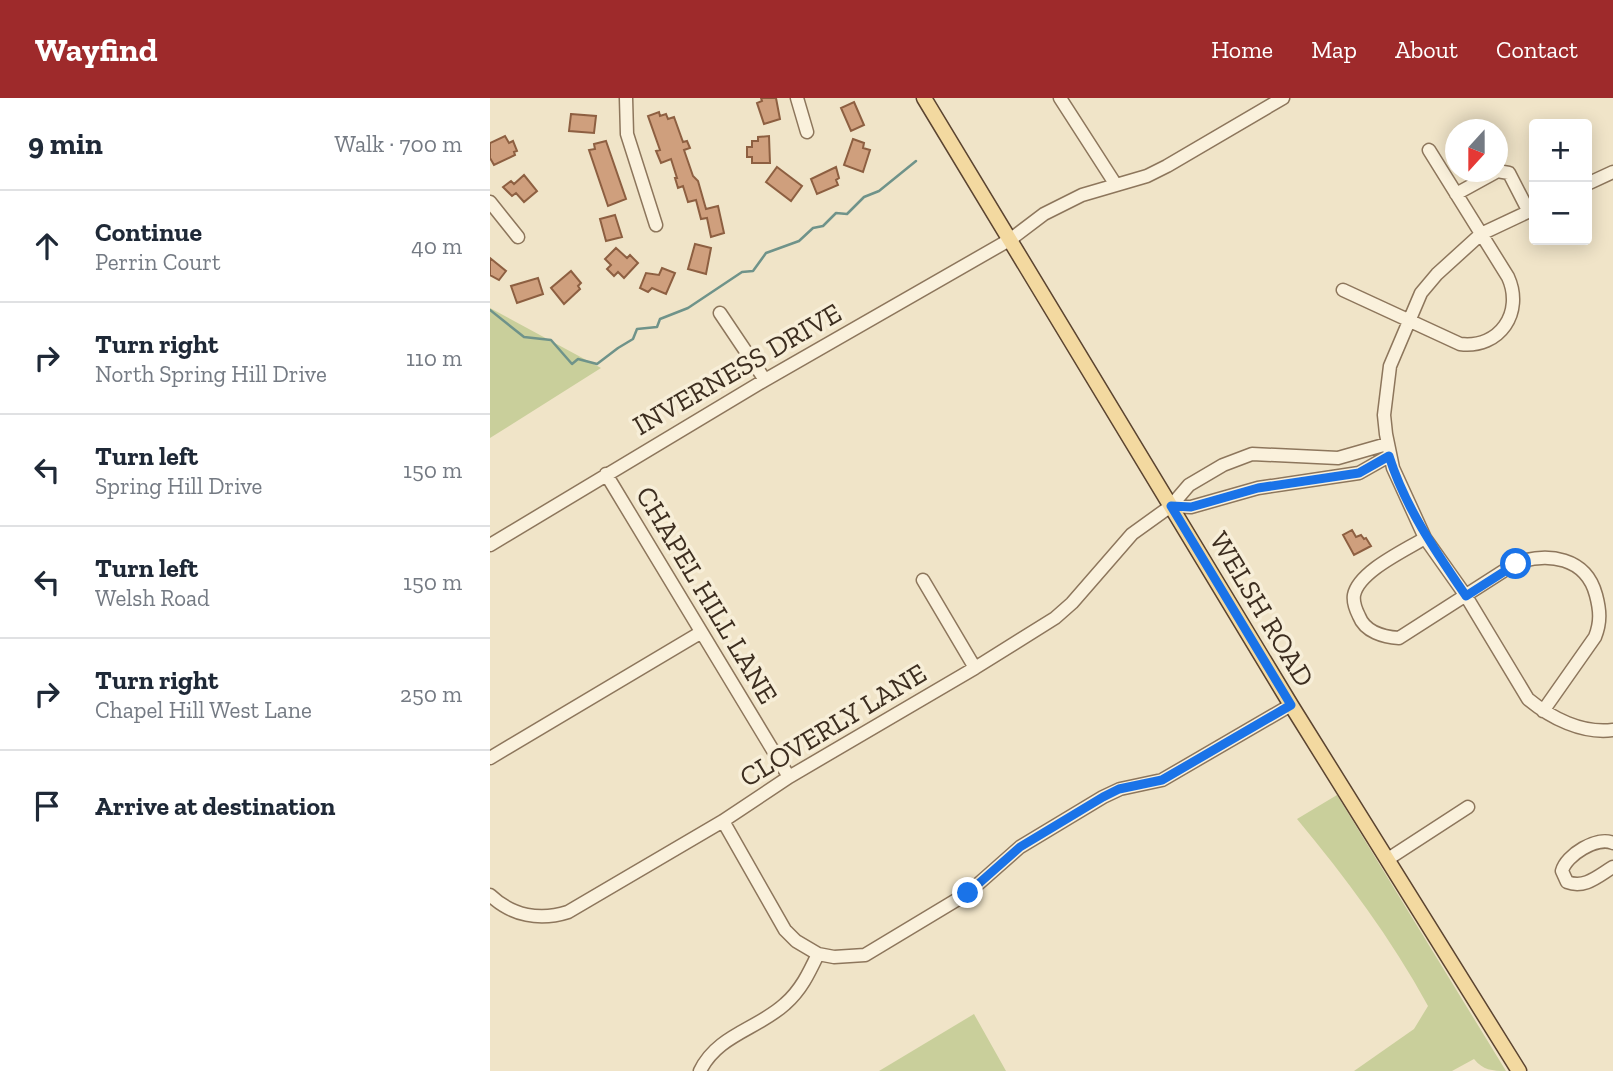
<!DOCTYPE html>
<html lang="en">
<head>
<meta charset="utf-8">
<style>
  :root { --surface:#fff; --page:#f6f6f7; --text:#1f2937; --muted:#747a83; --line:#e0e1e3; --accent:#9e2a2b }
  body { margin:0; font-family:"Zilla Slab",serif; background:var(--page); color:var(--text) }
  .controls { position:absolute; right:21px; top:21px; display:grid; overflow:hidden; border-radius:7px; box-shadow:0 4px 18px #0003 }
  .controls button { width:63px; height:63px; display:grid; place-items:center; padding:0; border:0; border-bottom:2px solid var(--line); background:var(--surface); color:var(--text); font:35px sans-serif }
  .compass { position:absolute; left:955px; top:21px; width:63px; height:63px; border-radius:50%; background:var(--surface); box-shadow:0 4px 18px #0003; rotate:201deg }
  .stop { position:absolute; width:21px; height:21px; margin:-16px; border:5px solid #1a73e8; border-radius:50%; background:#fff }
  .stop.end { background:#1a73e8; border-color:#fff; box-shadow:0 2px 7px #0008 }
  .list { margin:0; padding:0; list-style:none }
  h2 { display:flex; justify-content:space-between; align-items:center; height:91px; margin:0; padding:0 28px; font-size:30px }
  h2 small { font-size:23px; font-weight:400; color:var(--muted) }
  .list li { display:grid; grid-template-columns:46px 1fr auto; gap:21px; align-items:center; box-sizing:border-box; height:112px; padding:0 28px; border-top:2px solid var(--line) }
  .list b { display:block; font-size:26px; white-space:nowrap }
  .list p { margin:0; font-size:23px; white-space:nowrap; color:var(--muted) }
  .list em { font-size:23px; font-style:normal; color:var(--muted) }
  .icon { flex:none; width:38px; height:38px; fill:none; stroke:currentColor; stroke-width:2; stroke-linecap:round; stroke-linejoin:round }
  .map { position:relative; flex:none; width:1123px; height:973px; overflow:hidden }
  header { display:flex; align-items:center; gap:42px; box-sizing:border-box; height:98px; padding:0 35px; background:var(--accent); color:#fff }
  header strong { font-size:33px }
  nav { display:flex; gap:38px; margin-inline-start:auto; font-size:24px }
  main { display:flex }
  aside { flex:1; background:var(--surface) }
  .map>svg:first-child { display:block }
</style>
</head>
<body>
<header>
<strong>Wayfind</strong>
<nav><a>Home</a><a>Map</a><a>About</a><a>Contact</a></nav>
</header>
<main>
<aside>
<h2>9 min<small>Walk · 700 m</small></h2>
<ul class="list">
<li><svg class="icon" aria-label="ahead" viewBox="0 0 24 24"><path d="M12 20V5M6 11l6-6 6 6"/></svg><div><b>Continue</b><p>Perrin Court</p></div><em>40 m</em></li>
<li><svg class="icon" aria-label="right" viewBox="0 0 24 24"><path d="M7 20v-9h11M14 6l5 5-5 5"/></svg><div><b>Turn right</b><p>North Spring Hill Drive</p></div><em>110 m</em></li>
<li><svg class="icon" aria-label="left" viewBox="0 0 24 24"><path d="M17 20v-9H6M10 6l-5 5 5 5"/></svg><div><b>Turn left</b><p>Spring Hill Drive</p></div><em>150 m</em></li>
<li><svg class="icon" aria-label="left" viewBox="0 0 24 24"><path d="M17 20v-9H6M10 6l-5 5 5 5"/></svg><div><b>Turn left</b><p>Welsh Road</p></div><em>150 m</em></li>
<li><svg class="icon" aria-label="right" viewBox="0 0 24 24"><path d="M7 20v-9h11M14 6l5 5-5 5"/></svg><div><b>Turn right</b><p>Chapel Hill West Lane</p></div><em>250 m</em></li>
<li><svg class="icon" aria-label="arrive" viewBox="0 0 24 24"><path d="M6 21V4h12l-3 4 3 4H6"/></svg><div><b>Arrive at destination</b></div></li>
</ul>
</aside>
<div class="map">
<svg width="1123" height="973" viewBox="0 0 1123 973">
  <rect width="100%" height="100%" fill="#f0e4c8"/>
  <path fill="#c9cf9b" d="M0,210L111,270L0,340Z
    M847,697L1016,973C1002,973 993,972 984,961L962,973H864L924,931L938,908C901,840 856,780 807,721Z
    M484,916L516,973H389Z"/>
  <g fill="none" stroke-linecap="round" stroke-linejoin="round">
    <path stroke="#6f938a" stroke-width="2.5" d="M0,212L34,239L61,242L82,266L88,261L107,266L128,250L143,241L147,231L167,229L170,221L198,210L252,174L263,173L276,155L309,143L323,130L333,128L346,115L357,116L374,99L389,93L426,63"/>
  </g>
  <path fill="#cf9f7d" stroke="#8d5f41" stroke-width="2" d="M271,0H286L290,21L274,26L267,5L272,3Z
    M364,4L374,27L361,33L351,10Z
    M169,14L170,18L176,16L178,21L184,19L193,44L197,43L200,50L194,52L203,78L208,83L216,111L228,108L234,135L221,139L217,120L211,121L206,102L198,104L193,88L188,90L185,80H187L181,61L171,65L166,53L170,52L158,18Z
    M81,16L106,18L104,35L79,33Z
    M15,38L19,45L23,43L27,53L24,54L25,57L4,67L0,60V45Z
    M279,38L280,65H262V59H257V49H262V43H268V39Z
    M363,41L374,45L373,50L380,52L373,74L354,67Z
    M116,43L136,101L118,108L99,52L105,51L104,46Z
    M287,69L312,88L301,103L276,84Z
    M346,69L349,80L346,82L348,87L327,96L321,81Z
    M34,77L47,93L34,104L26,95L22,98L13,89L21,83L24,86Z
    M125,117L132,139L116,143L110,121Z
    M205,146L221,150L216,176L198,171Z
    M126,150L137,160L140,157L148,165L134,180L128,174L124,178L117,171L121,167L115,161Z
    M0,160L16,173L9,182L0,177Z
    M172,170L185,175L176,196L162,190L158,194L150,190L156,175L169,177Z
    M81,173L91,185L88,188L90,191L74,206L61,190Z
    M48,180L53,196L27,205L21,188Z
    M862,432L866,439L871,437L874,441L876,440L881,448L864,457L853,437Z"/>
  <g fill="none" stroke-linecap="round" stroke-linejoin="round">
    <g stroke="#8d765c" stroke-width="15">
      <path id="minor" d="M136,0L137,36L166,127
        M307,0L317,34
        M570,0L626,87
        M1007,73L1019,75L1039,114
        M1097,86L1123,74
        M966,96L1006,74
        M0,104L28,139
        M1044,111L991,136L947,176L931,195L900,268L894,317L896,336L903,370L935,440L976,498L1038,601C1061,620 1092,636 1123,632
        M853,192L970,246C1010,251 1034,214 1018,179L939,52
        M230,215L275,282
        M116,376L299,679
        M681,408L701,409L768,390L869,375L899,358
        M935,440C916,452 869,473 864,497C863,503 866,512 869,518C875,534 894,539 909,540L1026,465C1058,454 1096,459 1106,497C1110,512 1111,524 1105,539L1053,613
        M0,447L275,282L521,141L554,116L592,97L657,78L677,68L793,0
        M433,482L485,570
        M0,660L210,535
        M233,723L295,832L306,843L328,856L344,859L375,857L478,795L530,749L613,699L630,691L672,682L801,607
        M1123,745C1107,738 1076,757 1072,773L1077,784C1095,791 1108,778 1123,769
        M898,761L978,709
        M0,797C22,818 50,823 78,814L233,723L299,679L485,570L565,520L582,505L642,436L681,408L699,387L733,367L762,356L848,360L897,346
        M210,973C227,937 268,931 295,906C311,892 319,875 328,856"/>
    </g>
    <g stroke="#5b4430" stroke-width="17">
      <path id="major" d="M434,0L801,607L1029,973"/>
    </g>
    <use href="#minor" stroke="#faf1dc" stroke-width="12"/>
    <use href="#major" stroke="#f3d9a0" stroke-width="14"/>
  </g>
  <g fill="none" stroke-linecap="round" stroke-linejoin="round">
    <path stroke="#1a73e8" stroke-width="9" d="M478,795L530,749L613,699L629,691L672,682L801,607L681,408L701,409L768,390L869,375L899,358C915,409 946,454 976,498L1026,466"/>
  </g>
  <g text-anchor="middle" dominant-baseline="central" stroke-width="7" stroke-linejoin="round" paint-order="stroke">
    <g font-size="28" fill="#3d2e20" stroke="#f7eed8">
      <text transform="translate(247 271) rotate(-30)">INVERNESS DRIVE</text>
      <text transform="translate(217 497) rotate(59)">CHAPEL HILL LANE</text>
      <text transform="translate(772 511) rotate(59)">WELSH ROAD</text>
      <text transform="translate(343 627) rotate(-31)">CLOVERLY LANE</text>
    </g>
  </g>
</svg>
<div class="controls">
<button>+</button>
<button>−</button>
</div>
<svg class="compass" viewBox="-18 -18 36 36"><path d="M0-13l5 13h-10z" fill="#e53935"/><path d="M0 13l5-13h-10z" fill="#747a83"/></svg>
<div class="stop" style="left:1026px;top:466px"></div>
<div class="stop end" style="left:478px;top:795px"></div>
</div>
</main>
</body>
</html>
